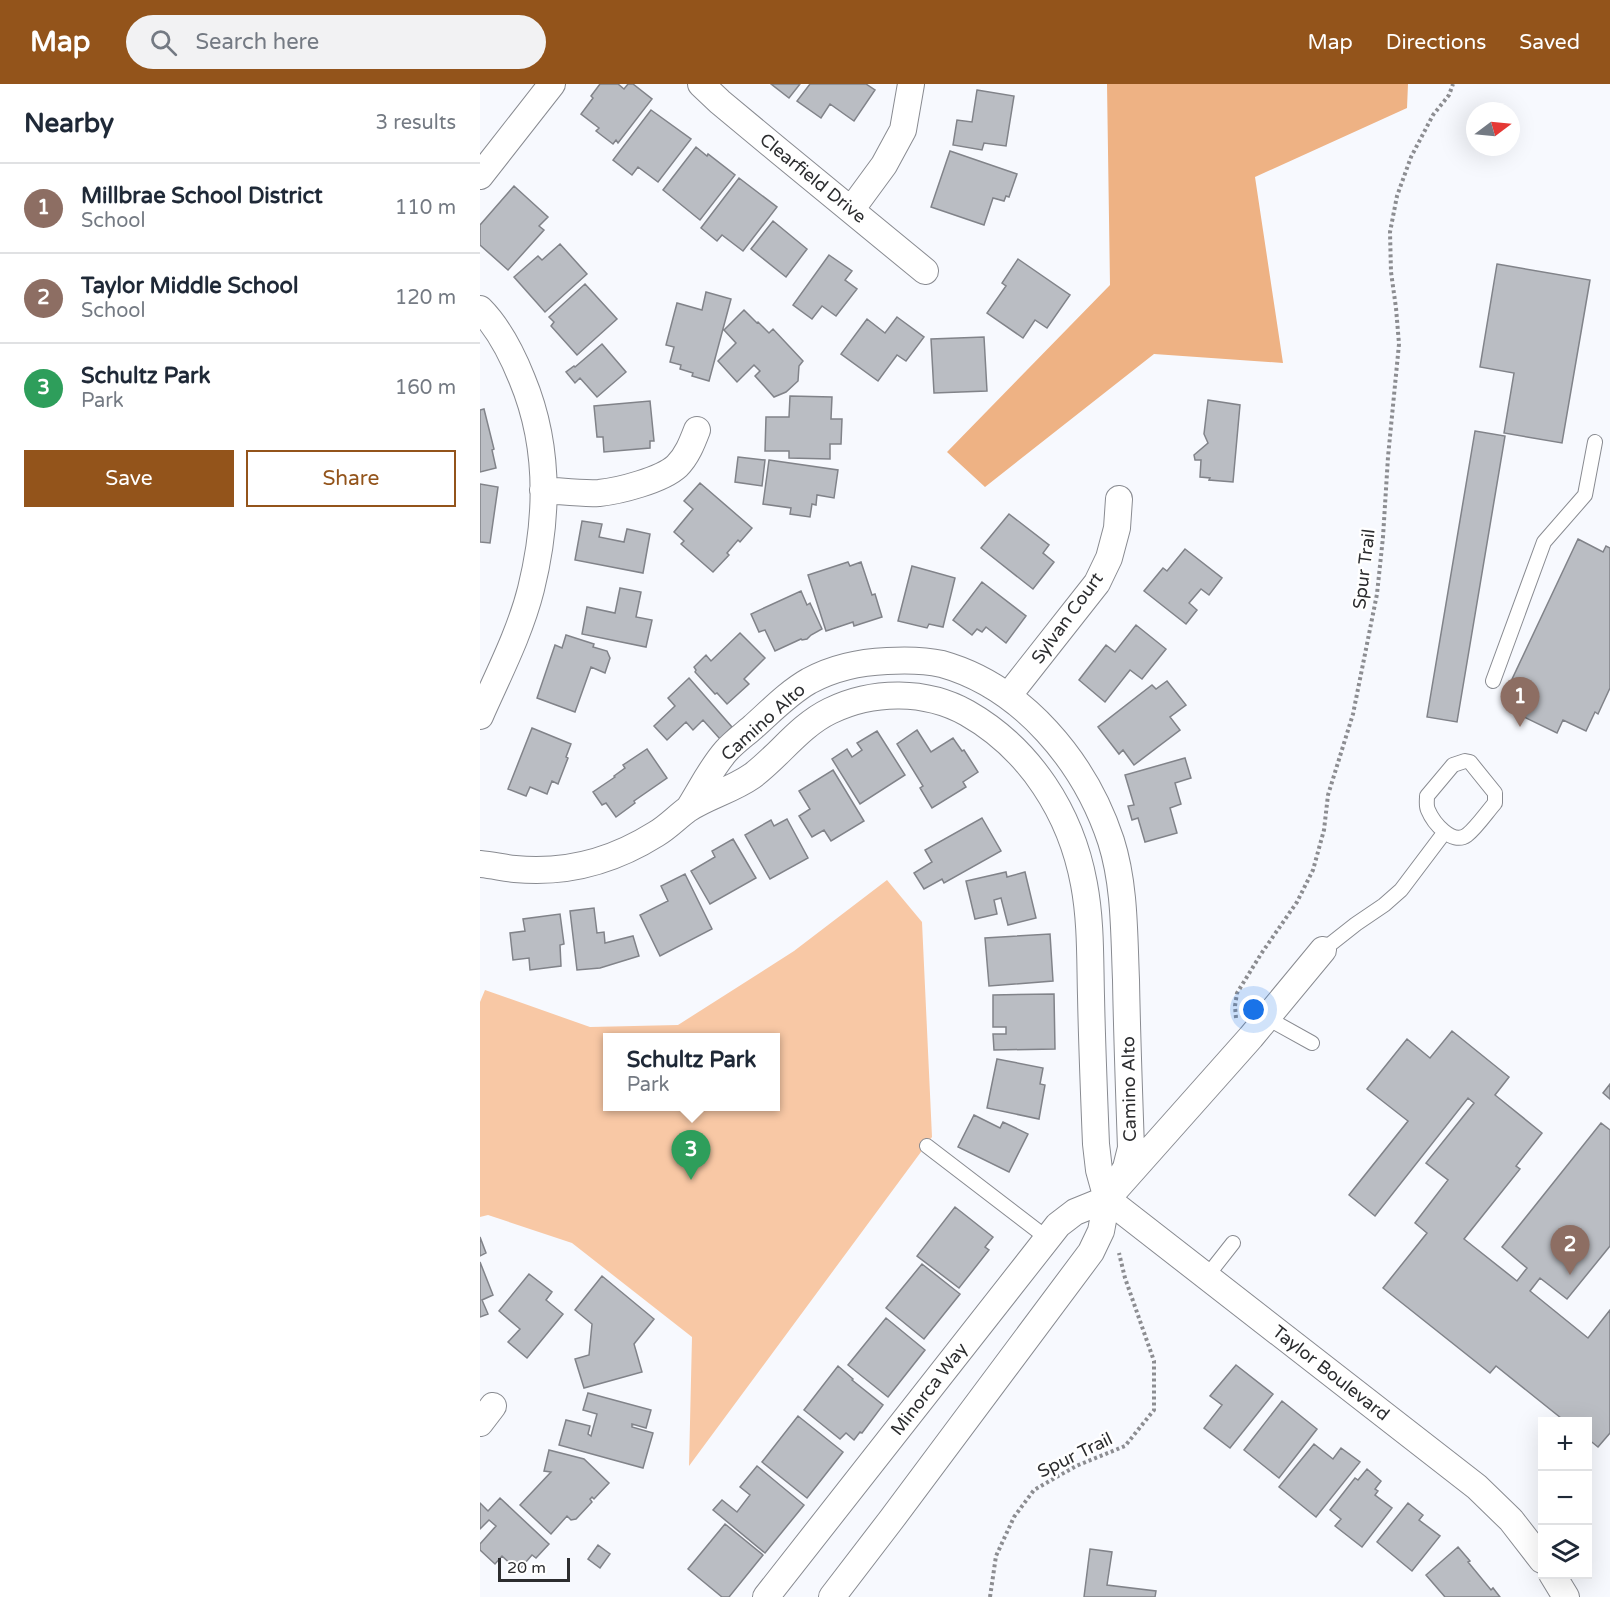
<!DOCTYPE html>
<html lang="en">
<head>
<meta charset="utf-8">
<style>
  :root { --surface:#fff; --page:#f2f2f3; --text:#1f2937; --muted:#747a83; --line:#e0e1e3; --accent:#93541b }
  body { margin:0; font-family:"Varela Round",sans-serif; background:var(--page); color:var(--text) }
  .controls { position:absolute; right:18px; bottom:18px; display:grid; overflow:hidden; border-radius:0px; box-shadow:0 6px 24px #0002 }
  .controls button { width:54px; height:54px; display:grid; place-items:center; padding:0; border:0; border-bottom:2px solid var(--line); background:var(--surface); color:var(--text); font:30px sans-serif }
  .compass { position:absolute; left:986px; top:18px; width:54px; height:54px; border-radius:50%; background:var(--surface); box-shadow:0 6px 24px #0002; rotate:74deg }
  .scale { position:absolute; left:18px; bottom:15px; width:72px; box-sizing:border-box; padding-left:6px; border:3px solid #2c2d2f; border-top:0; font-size:16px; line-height:21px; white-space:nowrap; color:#2c2d2f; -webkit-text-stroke:4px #fff; paint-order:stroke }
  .you { position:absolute; left:774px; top:926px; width:21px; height:21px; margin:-15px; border:4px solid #fff; border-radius:50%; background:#1a73e8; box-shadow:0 0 0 9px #1a73e833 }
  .badge { display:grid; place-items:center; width:39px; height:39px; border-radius:50%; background:var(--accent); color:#fff; font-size:20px; font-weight:700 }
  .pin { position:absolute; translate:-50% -50px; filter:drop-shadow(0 2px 3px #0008) }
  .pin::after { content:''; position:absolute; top:32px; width:21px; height:18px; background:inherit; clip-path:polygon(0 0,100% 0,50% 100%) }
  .popup { position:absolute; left:123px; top:949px; width:177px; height:78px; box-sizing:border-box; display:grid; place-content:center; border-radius:0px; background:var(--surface); filter:drop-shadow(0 2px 4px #0005); font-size:20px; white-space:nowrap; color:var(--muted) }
  .popup b { font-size:22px; color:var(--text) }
  .popup::after { content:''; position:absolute; left:50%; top:100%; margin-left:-12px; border:12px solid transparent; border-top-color:var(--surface) }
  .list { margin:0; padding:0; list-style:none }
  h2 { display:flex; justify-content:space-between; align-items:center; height:78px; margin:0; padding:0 24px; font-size:26px }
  h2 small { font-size:20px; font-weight:400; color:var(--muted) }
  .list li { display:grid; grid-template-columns:39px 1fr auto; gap:18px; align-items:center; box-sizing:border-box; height:90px; padding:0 24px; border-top:2px solid var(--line) }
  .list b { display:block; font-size:22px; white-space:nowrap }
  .list p { margin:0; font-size:20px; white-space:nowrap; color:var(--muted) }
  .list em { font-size:20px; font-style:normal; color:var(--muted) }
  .actions { display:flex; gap:12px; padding:18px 24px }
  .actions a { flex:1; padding:14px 0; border:2px solid var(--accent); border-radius:0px; text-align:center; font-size:21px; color:var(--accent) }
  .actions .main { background:var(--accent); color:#fff }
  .icon { flex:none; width:33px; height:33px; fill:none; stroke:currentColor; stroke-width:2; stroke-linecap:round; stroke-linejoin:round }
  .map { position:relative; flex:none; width:1130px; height:1513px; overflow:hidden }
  header { display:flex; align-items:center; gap:36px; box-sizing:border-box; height:84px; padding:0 30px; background:var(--accent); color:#fff }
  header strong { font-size:28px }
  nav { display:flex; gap:33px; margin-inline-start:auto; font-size:21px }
  .search { width:420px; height:54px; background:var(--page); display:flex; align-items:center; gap:15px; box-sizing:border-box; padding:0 21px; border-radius:33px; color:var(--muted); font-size:22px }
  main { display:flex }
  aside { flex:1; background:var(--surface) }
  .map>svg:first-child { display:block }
</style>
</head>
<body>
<header>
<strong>Map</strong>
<div class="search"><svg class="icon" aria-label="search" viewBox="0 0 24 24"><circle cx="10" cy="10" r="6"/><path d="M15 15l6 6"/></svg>Search here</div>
<nav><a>Map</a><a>Directions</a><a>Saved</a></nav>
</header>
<main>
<aside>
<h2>Nearby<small>3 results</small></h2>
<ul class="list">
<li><span class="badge" style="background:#8d6e63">1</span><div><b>Millbrae School District</b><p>School</p></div><em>110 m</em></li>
<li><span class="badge" style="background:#8d6e63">2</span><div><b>Taylor Middle School</b><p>School</p></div><em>120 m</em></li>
<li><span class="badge" style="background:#2e9e5b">3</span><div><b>Schultz Park</b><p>Park</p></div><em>160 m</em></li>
</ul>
<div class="actions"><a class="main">Save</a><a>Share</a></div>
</aside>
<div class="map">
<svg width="1130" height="1513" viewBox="0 0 1130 1513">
  <rect width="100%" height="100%" fill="#f7f9fe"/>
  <path fill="#f8c8a5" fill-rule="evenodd" d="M407,796L442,838L452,1053L209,1382L212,1253L92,1159L8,1131L0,1133V918L5,906L110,943L198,941L314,867ZM127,954H295V1022H127Z"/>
  <path fill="#eeb284" d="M627,0H928L927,24L775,93L803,279L674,270L505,403L467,368L630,201Z"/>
  <path fill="#babdc3" stroke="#818389" stroke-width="1.5" d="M120,0H138L144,5L148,0H153L172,15L138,59L136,56L133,60L116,47L119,44L101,30L113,14L111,12Z
    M291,0H320L309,14Z
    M330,0H386L395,6L374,37L350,20L341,34L317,17Z
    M497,6L534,12L526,62L504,59L502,66L473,61L477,36L492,38Z
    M171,26L211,55L178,98L158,83L152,91L133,76Z
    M216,63L227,72L228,70L255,91L220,136L183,106Z
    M470,67L537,90L529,113L526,112L524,117L513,114L504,141L451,123Z
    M259,94L297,123L263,167L242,151L237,157L221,144Z
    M34,102L68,133L59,142L64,146L28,186L0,161V141Z
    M293,137L327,165L306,193L271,165Z
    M80,160L107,190L65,228L34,193L58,172L62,176Z
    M349,171L372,187L365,196L377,205L356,232L342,222L332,235L313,221Z
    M538,175L590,211L567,244L555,236L543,254L507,229L526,202L522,199Z
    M1017,180L1110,196L1082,359L1024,349L1034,289L1000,283Z
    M105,200L137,235L97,271L71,242L74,238L69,233Z
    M226,208L251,215L229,297L212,292L213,289L200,285L201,281L190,278L194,263L186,261L197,219L222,226Z
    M264,226L277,239L278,238L289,249L293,245L323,277L319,282L318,297L306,308L294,313L275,292L280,287L274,281L257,298L238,277L256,259L244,246Z
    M417,233L444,253L426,277L417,271L398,297L361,270L387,235L405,249Z
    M504,253L507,307L454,309L451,255Z
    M122,260L146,288L117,313L100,294L95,299L86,288L94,282L95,283Z
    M310,312L352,313L351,335H362L361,360H350V375L309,374V367H285L286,333H309Z
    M728,316L760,321L753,398L729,396L730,394L720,393L721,376H715L714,371L728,359L724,350Z
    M170,317L174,357H170V364L124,368L123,353H117L114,322Z
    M4,325L14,365L12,366L16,384L0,388V326Z
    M995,347L1025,352L977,638L947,633Z
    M258,373L285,376L282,402L255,398Z
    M289,376L358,386L354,414L337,411L336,421L332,420L330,433L310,430L311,424L283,420Z
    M220,399L272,444L260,458L258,456L247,469L249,471L233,488L201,460L204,457L194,448L213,425L204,417Z
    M0,400L18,403L10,459L0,458Z
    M529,430L569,461L563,469L574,478L553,505L501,464Z
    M102,437L122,440L119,453L144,458L147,445L170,450L163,489L95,476Z
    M1098,455L1123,468L1126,462L1130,464V604L1118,630L1115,628L1106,647L1083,636L1077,649L1042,632L1048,618L1026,608Z
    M705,465L742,494L729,511L721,505L709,519L717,526L706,540L664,507L683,484L687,487Z
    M368,478L370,482L381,478L392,511L395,510L402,533L374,542L373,538L346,547L328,491Z
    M432,482L475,494L463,543L449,540L447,544L418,537Z
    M502,498L546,532L526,559L506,543L502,548L497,545L492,551L473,536Z
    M140,504L161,508L156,533L172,536L166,563L102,550L107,523L135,529Z
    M321,507L327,521L330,519L342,545L331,551L327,555L322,556L321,555L295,567L285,546L279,548L271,530Z
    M656,541L686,565L662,595L650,586L625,618L599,596L626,561L635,568Z
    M260,549L285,574L264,595L269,600L247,620L237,609L235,610L215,588L216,586L214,583L226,571L231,577Z
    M86,551L114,560L113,563L127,567L130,574L125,589L111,583L95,628L57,614L75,561L82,564Z
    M209,594L252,643L240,655L223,636L213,646L206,638L187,656L174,642L195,622L188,614Z
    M687,597L706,621L690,633L700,646L654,681L643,666L639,670L618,643L672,601L676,605Z
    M52,644L91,660L86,673L88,674L78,700L72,697L67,710L50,703L46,712L28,705Z
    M437,646L451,668L473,654L482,667L484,666L498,688L483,698L486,703L452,724L440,704L443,702L417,660Z
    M397,647L425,691L380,720L352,675L367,665L372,673L382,666L377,659Z
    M167,665L187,694L154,717L155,719L136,733L126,719L122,721L113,708L135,693L134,692L145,684L143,681Z
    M705,674L711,694L695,699L701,720L690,724L697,749L665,758L658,734L652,736L648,722L654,721L645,691Z
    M353,686L384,737L351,757L344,746L332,753L319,732L330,725L319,707Z
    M502,734L521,767L464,799L462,795L444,805L434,789L452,778L445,766Z
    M307,735L328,774L290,795L265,751L291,736L294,742Z
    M253,755L276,794L230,820L211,787L235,773L232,767Z
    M526,788L527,793L545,788L556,834L528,841L521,814L514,816L517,830L495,835L486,797Z
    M205,790L232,845L180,872L160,831L188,817L181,802Z
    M114,824L117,849L124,848L125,859L153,852L159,872L120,884L97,886L90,827Z
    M80,830L84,860L80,861L81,882L50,886L49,874L33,876L30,849L45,847L43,835Z
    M570,850L573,897L509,902L505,854Z
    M574,910L575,965L514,966L513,950H526V943H513V911Z
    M972,947L1029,993L1015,1011L1062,1049L1036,1082L1040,1085L984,1155L1037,1197L1047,1184L1022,1163L1121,1039L1130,1046V1162L1087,1215L1060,1194L1050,1207L1108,1254L1130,1226V1349L1118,1363L1108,1355V1338H1086L1016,1282L1010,1289L903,1204L947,1149L935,1139L968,1096L946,1079L994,1019L988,1014L895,1132L869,1111L928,1037L887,1005L927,955L950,974Z
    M517,975L563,984L560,1000L565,1001L559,1035L507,1024Z
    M1130,1000V1015L1123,1009Z
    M494,1031L520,1044L523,1038L548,1050L529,1088L478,1063Z
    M475,1123L513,1153L505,1163L509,1166L479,1204L437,1172Z
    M0,1153L6,1169L0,1172Z
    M0,1178L13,1211L2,1216L8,1230L0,1233Z
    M442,1180L480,1210L444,1255L406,1224Z
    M49,1190L72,1208L66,1216L83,1230L47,1274L28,1258L40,1245L19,1227Z
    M122,1192L174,1235L154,1260L162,1288L104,1304L95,1275L109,1271L112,1240L95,1226Z
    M406,1234L445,1266L408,1313L368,1281Z
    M756,1281L793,1310L750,1364L724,1344L742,1321L730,1312Z
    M358,1282L373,1295L372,1296L403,1321L382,1349L380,1348L374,1356L366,1349L360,1355L324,1326Z
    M108,1309L171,1326L166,1344L152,1340V1343L173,1349L163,1384L79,1361L86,1336L110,1342L108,1350L111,1352L117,1330L103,1326Z
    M802,1317L837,1345L799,1394L764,1366Z
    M318,1332L363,1368L327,1414L282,1378Z
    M834,1360L853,1375L861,1364L880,1378L836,1433L799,1403Z
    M69,1366L104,1375L129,1399L114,1415L112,1413L110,1415L112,1418L96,1435L91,1436L87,1432L71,1450L40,1421L71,1388L64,1387Z
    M277,1382L324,1421L285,1469L233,1426L242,1416L257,1428L270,1411L260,1403Z
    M887,1385L901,1397L895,1405L898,1407L895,1411L912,1424L882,1463L855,1442L861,1435L850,1426L875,1394L878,1396Z
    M20,1414L69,1460L56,1474L52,1471L38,1487L22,1472L15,1480L0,1466V1460L16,1442L9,1436L0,1445V1419L8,1427Z
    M928,1419L943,1431L939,1436L960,1452L932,1487L897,1458Z
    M245,1440L283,1471L249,1513H242L208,1485Z
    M118,1461L130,1470L120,1484L108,1475Z
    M978,1463L990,1477L988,1478L1011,1506L1013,1504L1020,1513H965L946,1491Z
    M610,1465L632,1468L627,1501L676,1507L675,1513H604Z"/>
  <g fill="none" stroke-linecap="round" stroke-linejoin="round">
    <g stroke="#898b91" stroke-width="16">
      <path id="service" d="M1013,597L1064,458L1105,411L1115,358
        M985,677L990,678L1015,709V719C1007,728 997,743 987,751C972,762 953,738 948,726C946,722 947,717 947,712L973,681Z
        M843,866L876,840L904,821L921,806L964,749
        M787,934L832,959
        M447,1062L567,1154
        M727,1192L753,1159"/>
    </g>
    <g stroke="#898b91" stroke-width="28">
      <path id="minor" d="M221,0L240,18L299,67L445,187
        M0,92L72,0
        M371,126L404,81L423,46L431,0
        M0,225C19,244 32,270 42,295C70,362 68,436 51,505C40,549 18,591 0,632
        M63,406C81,407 101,410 119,409C139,407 182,396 197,382C207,372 212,359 217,346
        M528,612L617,499L629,474L637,444L639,415
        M209,724C221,705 231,684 246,667C254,658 264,651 273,643C291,627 308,609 329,597C353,584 381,578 407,577C425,576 444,576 462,580C543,603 605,678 631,757C645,801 644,850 646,896C647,952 649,1008 651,1064L646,1084L627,1115L621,1147L611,1168L411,1436L352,1513
        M0,780C12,781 24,784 35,785C86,790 133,777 176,750C188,743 197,733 208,725C228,712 252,706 272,692C299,672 319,642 350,627C393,606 446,606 487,629C550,665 591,729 604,800C611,837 610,875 611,912C612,962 614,1011 616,1060L619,1086L627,1115
        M627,1115L997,1403L1031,1436L1062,1476
        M0,1339L13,1322
        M1072,1490L1086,1513
        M286,1513L578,1141L595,1128L627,1115L771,953L843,866"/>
    </g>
    <path stroke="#8c8d91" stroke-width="4" stroke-dasharray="3 3" stroke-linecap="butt" d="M756,934L755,922L757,909L781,870L817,818L833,786L844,746L848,711L873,630L897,510L903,453L908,373L919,260L916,224L911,188L910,148L917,112L931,73L953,31L969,11L973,0
      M510,1513L516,1472L534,1433L554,1406L596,1382L645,1362L674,1326V1277L645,1194L639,1169"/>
    <use href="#service" stroke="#fff" stroke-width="14"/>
    <use href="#minor" stroke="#fff" stroke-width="26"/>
  </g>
  <g text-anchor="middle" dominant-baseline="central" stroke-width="5" stroke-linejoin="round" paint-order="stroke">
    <g font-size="18" fill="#2c2d2f" stroke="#fff">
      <text transform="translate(333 94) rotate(39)">Clearfield Drive</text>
      <text transform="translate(884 485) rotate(-83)">Spur Trail</text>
      <text transform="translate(587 534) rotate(-54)">Sylvan Court</text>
      <text transform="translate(283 638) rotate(-42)">Camino Alto</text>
      <text transform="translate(649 1005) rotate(-91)">Camino Alto</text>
      <text transform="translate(851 1289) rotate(38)">Taylor Boulevard</text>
      <text transform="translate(449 1305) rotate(-52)">Minorca Way</text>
      <text transform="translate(595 1371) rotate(-26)">Spur Trail</text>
    </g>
  </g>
</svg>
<div class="controls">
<button>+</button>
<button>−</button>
<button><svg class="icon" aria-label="layers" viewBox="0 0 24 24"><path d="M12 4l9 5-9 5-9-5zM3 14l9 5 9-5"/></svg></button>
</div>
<svg class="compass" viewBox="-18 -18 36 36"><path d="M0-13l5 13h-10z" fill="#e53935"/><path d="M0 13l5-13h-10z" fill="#747a83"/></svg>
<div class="scale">20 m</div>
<div class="you"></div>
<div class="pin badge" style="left:1040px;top:643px;background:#8d6e63">1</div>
<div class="pin badge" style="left:1090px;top:1191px;background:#8d6e63">2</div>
<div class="pin badge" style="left:211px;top:1096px;background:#2e9e5b">3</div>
<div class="popup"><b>Schultz Park</b>Park</div>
</div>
</main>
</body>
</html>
